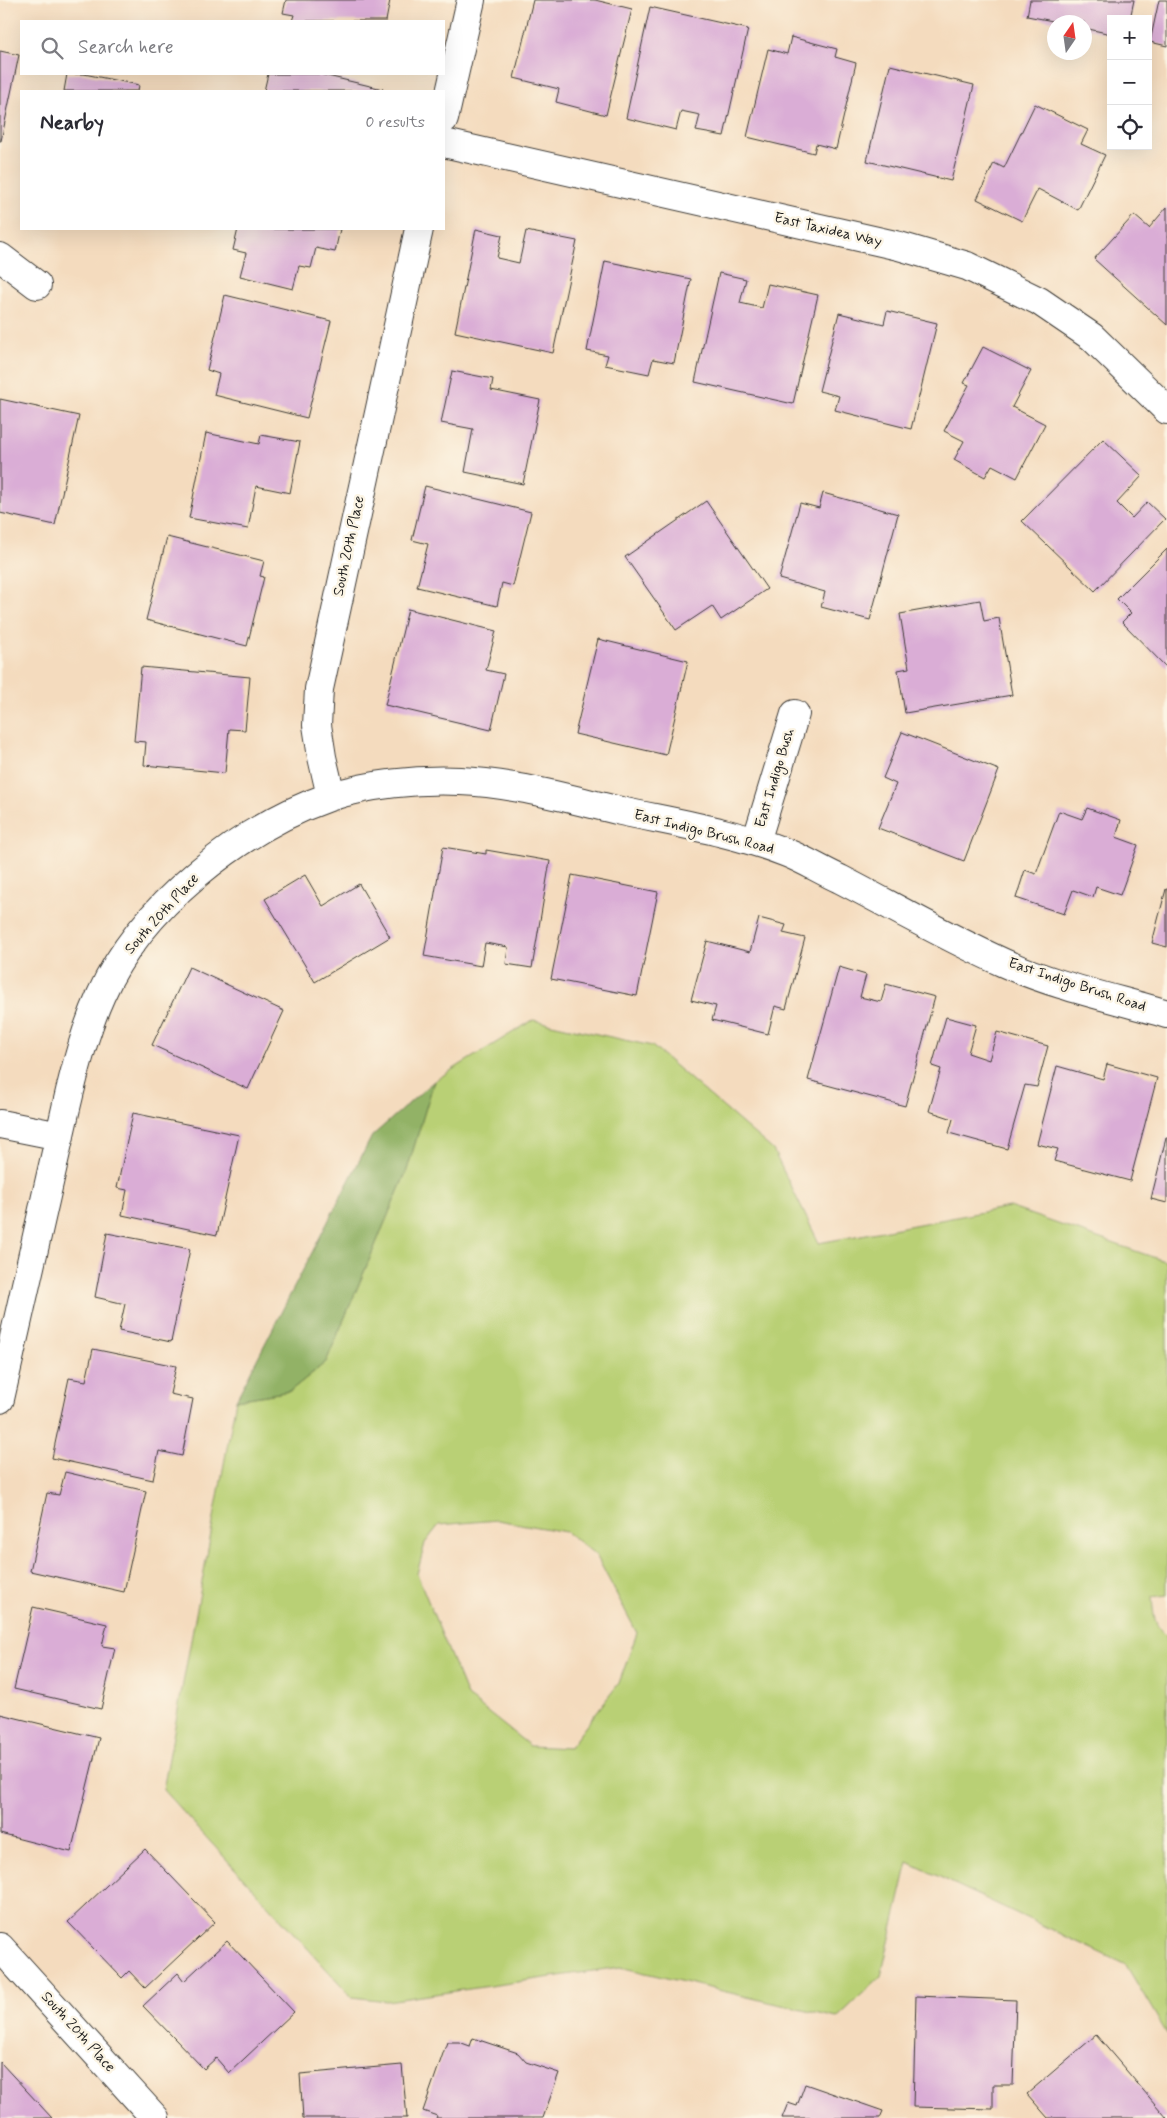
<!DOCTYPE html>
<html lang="en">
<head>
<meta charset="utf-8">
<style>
  :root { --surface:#fff; --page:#f7f7f7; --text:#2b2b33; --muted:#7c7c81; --line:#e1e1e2 }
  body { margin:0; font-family:Mynerve,sans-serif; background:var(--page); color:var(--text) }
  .controls { position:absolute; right:15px; top:15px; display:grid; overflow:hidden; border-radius:0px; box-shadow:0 5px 20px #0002 }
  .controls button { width:45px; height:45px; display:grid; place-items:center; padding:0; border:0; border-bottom:1px solid var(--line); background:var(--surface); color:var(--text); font:25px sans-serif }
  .compass { position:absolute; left:1047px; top:15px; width:45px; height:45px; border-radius:50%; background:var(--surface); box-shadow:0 5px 20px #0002; rotate:13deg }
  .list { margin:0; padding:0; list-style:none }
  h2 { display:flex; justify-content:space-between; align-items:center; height:65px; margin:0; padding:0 20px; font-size:21px }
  h2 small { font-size:16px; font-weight:400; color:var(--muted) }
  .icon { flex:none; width:28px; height:28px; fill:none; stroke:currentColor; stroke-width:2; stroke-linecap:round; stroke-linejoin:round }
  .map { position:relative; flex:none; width:1167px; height:2118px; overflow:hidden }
  .search { position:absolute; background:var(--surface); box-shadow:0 5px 20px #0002; left:20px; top:20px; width:425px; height:55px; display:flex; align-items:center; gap:12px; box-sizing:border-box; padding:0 18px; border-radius:0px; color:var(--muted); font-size:19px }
  .panel { position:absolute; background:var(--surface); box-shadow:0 5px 20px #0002; left:20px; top:90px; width:425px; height:140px; border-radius:0px }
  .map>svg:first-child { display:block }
</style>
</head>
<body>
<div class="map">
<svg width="1167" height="2118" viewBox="0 0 1167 2118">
  <rect width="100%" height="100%" fill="#fcf5e5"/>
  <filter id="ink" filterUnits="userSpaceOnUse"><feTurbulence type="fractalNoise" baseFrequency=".02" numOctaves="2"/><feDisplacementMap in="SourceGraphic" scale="10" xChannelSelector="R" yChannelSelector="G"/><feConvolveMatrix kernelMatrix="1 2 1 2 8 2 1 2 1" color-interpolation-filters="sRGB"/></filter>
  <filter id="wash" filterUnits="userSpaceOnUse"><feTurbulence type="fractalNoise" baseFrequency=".0096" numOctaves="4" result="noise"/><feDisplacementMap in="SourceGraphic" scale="20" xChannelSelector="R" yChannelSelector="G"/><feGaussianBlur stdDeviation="1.12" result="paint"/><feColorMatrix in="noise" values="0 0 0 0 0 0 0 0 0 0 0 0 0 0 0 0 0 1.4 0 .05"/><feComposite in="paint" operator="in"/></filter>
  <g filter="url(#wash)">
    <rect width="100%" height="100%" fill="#f4dbbe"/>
    <path fill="#b9d075" stroke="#6a7648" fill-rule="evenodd" d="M533,1020L652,1046L773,1150L819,1243L1009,1207L1167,1262V1595L1152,1597C1153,1610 1154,1630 1167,1636V2034L1126,1965L908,1862L881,1976L837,2018L620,1967L387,2001L352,1997L163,1790L236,1400L290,1391L326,1362L407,1170L434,1081ZM497,1520L566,1532L596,1555L637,1633L619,1683L569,1748L530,1746L467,1696L417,1574L425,1543L439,1525Z"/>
    <path fill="#92b266" stroke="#576741" d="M434,1081L407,1170L326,1362L290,1391L236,1400L372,1136Z"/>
    <g id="blocks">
      <path fill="#daadd6" d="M286,0H390L386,21H292L294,15L283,13Z
        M533,0H595L632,9L606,115L556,102L559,89L514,78Z
        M1030,0H1134L1130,19H1111V34L1084,28V22H1058L1027,16Z
        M1159,0H1167V46L1150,42Z
        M650,7L748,29L724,136L696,131L700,115L681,111L676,130L626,118Z
        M791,37L837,49L835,57L856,63L836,149L816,144L814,153L747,137L768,49L787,54Z
        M0,51L19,55L1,141H0Z
        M890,65L974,85L951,181L867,161Z
        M67,74H84L139,85L138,91H64Z
        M268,74H319L383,89L382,91H264Z
        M1035,104L1088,130L1081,144L1105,155L1078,210L1038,189L1022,221L977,199L994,163L1004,168Z
        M1167,207V325L1094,259L1134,215L1149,228Z
        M238,229H340L335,252L316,248L311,268L299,266L293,289L240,276L246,253L233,250Z
        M476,229L502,235L497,258L519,263L526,231L577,241L553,353L455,332Z
        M605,261L691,279L674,363L653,359L649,374L605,365L608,355L587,351Z
        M719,273L746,279L740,303L762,308L768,284L818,295L793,404L695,382Z
        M225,295L331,321L307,418L214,395L219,374L207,370Z
        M887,311L937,323L911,429L835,410L839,396L819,391L839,313L884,324Z
        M983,347L1031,371L1012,407L1045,424L1017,478L992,465L985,477L954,460L964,441L944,431L969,385L964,383Z
        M452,371L493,379L491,390L540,400L523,484L465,472L473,429L441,423Z
        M0,399L79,416L55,525L0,513Z
        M206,433L259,444L261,435L300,442L290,493L256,486L248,529L189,518Z
        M1103,439L1142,476L1117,503L1132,518L1147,502L1165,519L1095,591L1022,521Z
        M425,486L531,512L513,586L502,583L497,606L417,587L428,544L412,540Z
        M823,493L898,514L870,620L821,607L825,592L779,579L800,503L819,508Z
        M706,501L767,589L721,620L712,606L676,630L625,557Z
        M167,537L264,561L260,576L264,577L247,646L146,620Z
        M1167,549V668L1122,622L1131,613L1117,599Z
        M980,600L984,621L999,618L1012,695L905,713L898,670L909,668L900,614Z
        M408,609L496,631L486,670L504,674L491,730L385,705Z
        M598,639L688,661L666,755L575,734Z
        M141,667L250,677L245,730L229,729L225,773L144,765L146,742L134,741Z
        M902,732L999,770L964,861L878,828L896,784L883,778Z
        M1087,808L1121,820L1116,837L1138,845L1120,895L1096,887L1093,897L1073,890L1064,914L1016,898L1025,870L1036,874L1059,811L1082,819Z
        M443,847L486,854V850L550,861L532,968L506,964L508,947L485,943L481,966L424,956Z
        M305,875L323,906L359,884L390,937L315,982L265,899Z
        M572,875L658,892L637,996L551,979Z
        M1166,889H1167V947L1152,943Z
        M759,918L786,925L783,933L805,938L786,1009L775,1006L768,1034L712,1020L716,1006L691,1000L707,941L750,952Z
        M189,967L284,1011L248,1089L152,1045Z
        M839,967L866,975L860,997L881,1002L886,984L935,997L905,1106L808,1080Z
        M946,1017L976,1025L968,1053L989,1060L997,1032L1048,1046L1037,1087L1025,1085L1007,1149L949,1133L953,1119L929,1111L941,1069L932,1066Z
        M1107,1064L1157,1078L1130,1181L1054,1161L1058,1149L1037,1144L1057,1066L1103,1079Z
        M133,1113L239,1135L217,1235L122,1215L127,1190L117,1188Z
        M1166,1138H1167V1203L1151,1199Z
        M107,1233L190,1249L171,1342L119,1331L125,1304L95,1297Z
        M93,1349L176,1366L170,1394L193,1399L182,1456L159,1451L153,1480L52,1458L69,1378L86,1381Z
        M65,1472L146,1491L124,1592L30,1571L47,1493L59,1495Z
        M33,1607L107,1624L102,1646L115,1648L101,1709L14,1689Z
        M0,1714L99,1738L71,1852L0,1834Z
        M145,1849L215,1922L145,1988L129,1971L122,1978L68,1922Z
        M227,1941L294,2012L229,2073L216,2058L204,2069L143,2006L178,1973L184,1981Z
        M916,1996L1016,2000L1013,2085H993V2109L913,2107Z
        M1096,2035L1167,2118H1048L1027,2094Z
        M473,2038L518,2053L526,2062L559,2073L543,2118H436L437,2116L423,2111L447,2042H459L470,2046Z
        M0,2062L52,2118H0Z
        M402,2065L407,2118H303L300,2074Z
        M805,2084L883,2111L880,2118H782L788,2103L797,2106Z"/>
    </g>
  </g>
  <g filter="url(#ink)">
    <use href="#blocks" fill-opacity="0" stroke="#3c3934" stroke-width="1"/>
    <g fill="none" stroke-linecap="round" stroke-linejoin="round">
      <g stroke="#3c3934" stroke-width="30">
        <path id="minor" d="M444,119L471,0
          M444,143L899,246L967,266L1039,301L1092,337L1167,410
          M0,257L37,285
          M331,796L322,757L317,725L319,689L419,229
          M756,842L795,714
          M0,1124L60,1136
          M0,1399L66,1108C75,1069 85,1030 101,995C140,907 240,828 329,797C369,784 418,779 460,781C514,783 569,799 621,811C676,823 734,832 787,853C805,860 822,871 840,879C894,907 948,938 1004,963C1055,986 1113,998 1167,1014
          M0,1947L155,2118"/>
      </g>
      <use href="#minor" stroke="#fff" stroke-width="28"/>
    </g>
  </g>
  <g text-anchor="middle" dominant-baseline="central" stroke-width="5" stroke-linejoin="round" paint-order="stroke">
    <g font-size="15" fill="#1c1c1c" stroke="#fcf5e5">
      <text transform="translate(828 230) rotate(13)">East Taxidea Way</text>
      <text transform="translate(349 546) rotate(-78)">South 20th Place</text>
      <text transform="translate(775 778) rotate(-73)">East Indigo Bush</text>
      <text transform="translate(704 832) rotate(14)">East Indigo Brush Road</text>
      <text transform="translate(162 914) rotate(-48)">South 20th Place</text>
      <text transform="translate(1077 985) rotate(18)">East Indigo Brush Road</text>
      <text transform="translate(78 2032) rotate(48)">South 20th Place</text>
    </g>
  </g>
</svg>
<div class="controls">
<button>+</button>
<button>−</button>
<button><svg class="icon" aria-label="locate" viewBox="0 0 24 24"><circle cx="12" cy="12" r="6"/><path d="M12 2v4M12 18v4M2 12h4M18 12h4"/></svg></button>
</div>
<svg class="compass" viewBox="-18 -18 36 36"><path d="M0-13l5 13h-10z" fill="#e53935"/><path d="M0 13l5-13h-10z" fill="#7c7c81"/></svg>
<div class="search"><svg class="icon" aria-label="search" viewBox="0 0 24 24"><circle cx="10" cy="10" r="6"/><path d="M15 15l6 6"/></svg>Search here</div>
<section class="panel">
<h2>Nearby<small>0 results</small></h2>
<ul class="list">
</ul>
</section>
</div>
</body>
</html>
